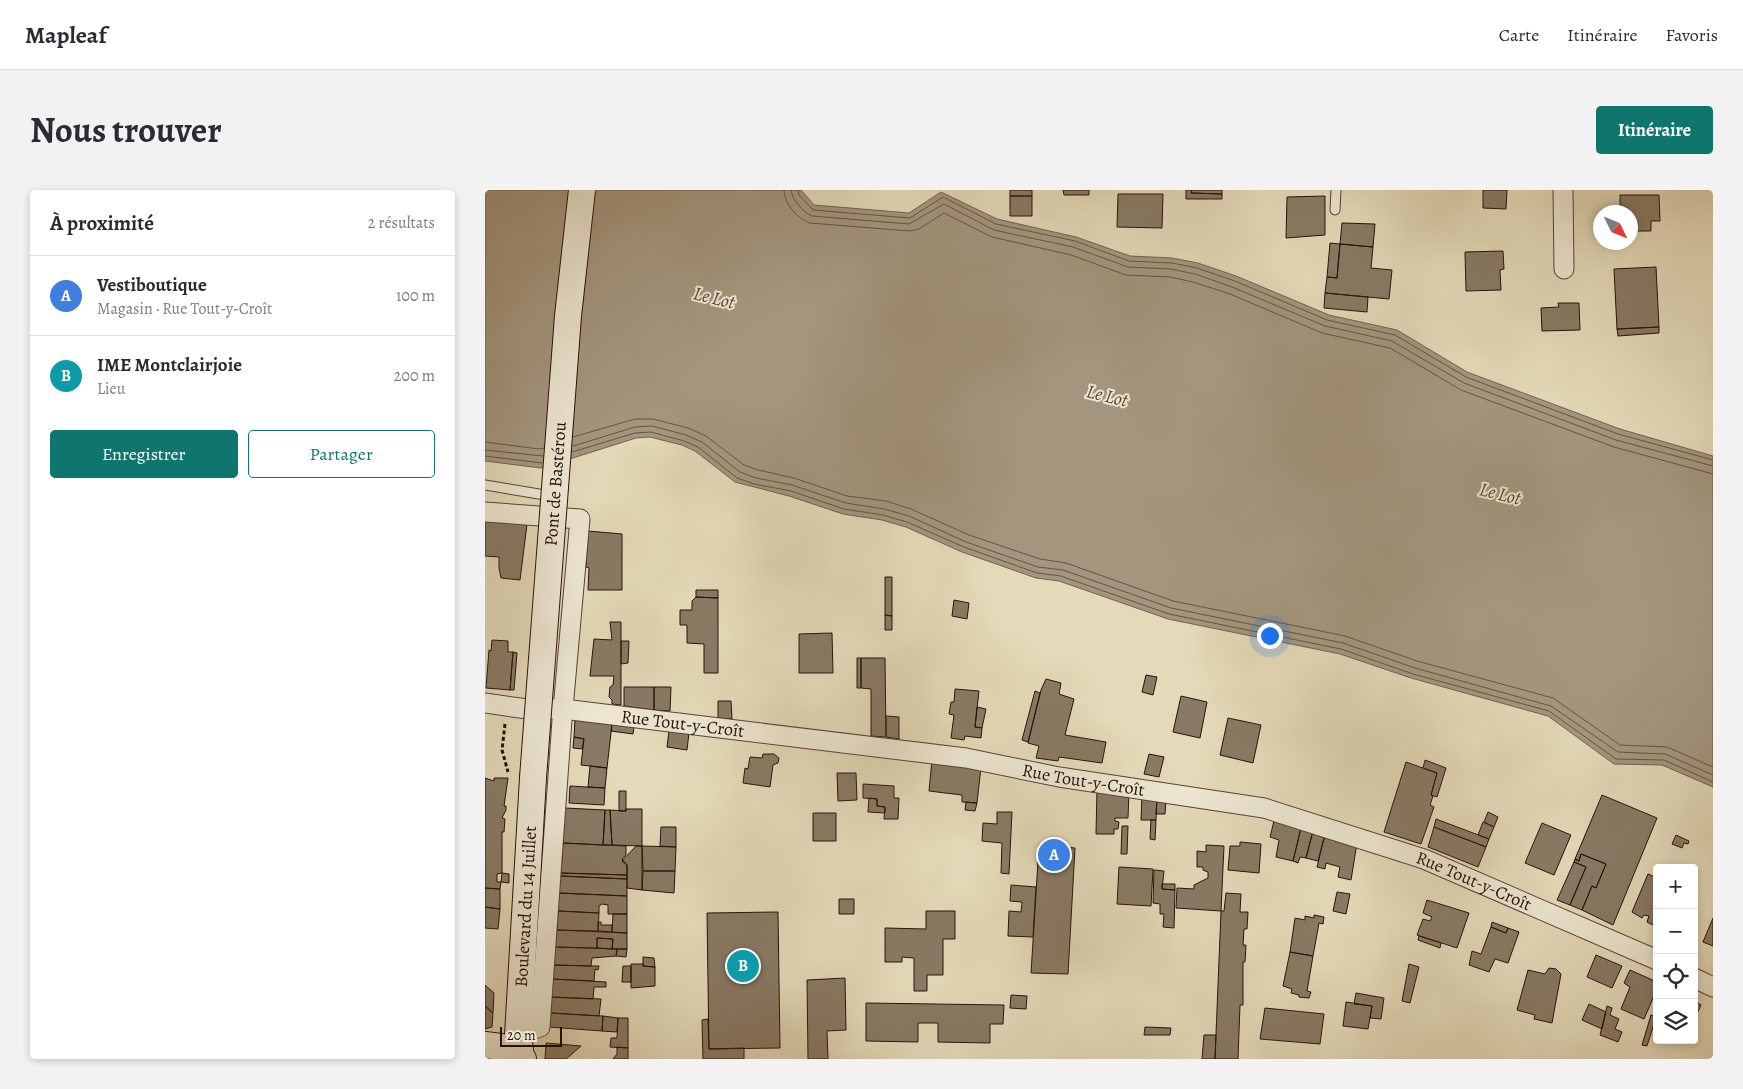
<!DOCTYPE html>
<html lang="fr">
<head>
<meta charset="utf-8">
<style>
  :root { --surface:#fff; --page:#f2f2f3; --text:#2b2b33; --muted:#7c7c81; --line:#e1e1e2; --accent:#0f766e }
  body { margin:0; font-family:Alegreya,serif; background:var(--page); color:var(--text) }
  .controls { position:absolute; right:15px; bottom:15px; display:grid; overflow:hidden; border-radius:5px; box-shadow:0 2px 8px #0003 }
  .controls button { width:45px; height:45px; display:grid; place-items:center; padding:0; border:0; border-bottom:1px solid var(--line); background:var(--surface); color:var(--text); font:25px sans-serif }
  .compass { position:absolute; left:1108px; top:15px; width:45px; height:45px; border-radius:50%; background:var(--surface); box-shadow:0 2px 8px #0003; rotate:133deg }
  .scale { position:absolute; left:15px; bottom:12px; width:62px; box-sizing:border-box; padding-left:5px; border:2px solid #27120b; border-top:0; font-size:14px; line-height:18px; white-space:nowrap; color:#27120b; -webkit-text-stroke:4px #ede7d2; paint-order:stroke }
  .you { position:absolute; left:784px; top:445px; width:18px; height:18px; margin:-12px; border:4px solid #fff; border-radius:50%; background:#1a73e8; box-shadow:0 0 0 8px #1a73e833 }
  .badge { display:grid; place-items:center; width:32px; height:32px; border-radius:50%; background:var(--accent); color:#fff; font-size:16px; font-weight:700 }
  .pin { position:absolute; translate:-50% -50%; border:2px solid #fff; box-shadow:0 1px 5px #0006 }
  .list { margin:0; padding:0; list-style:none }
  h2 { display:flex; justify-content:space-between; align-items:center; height:65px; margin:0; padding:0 20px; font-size:21px }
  h2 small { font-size:16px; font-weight:400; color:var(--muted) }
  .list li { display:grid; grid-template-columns:32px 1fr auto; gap:15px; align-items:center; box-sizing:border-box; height:80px; padding:0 20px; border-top:1px solid var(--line) }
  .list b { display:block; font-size:19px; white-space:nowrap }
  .list p { margin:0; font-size:16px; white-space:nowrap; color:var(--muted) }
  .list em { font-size:16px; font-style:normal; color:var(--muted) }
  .actions { display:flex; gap:10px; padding:15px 20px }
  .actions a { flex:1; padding:11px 0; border:1px solid var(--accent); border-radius:5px; text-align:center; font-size:18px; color:var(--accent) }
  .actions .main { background:var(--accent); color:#fff }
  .icon { flex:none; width:28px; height:28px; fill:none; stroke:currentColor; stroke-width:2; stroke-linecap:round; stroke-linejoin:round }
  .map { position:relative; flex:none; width:1228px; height:869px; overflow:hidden; border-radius:5px }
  header { display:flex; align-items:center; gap:30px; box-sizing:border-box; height:70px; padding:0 25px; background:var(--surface); border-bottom:1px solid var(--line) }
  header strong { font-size:24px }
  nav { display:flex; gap:28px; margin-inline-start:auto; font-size:18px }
  .intro { display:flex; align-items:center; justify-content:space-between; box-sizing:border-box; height:120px; padding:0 30px }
  h1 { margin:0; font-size:35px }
  .button { padding:12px 22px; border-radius:5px; background:var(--accent); color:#fff; font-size:18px; font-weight:700 }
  main { display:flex; gap:30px; padding:0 30px }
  aside { flex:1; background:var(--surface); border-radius:5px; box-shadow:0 2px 8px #0003 }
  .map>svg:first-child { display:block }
</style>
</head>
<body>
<header>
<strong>Mapleaf</strong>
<nav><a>Carte</a><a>Itinéraire</a><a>Favoris</a></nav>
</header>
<div class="intro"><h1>Nous trouver</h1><a class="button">Itinéraire</a></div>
<main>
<aside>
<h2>À proximité<small>2 résultats</small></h2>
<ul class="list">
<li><span class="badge" style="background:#3f7fe0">A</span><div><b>Vestiboutique</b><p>Magasin · Rue Tout-y-Croît</p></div><em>100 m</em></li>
<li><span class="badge" style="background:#0f9aa8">B</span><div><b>IME Montclairjoie</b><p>Lieu</p></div><em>200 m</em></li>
</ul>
<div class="actions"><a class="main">Enregistrer</a><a>Partager</a></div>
</aside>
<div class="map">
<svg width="1228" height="869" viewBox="0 0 1228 869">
  <rect width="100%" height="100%" fill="#e4dab9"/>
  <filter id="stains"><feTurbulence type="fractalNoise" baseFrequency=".004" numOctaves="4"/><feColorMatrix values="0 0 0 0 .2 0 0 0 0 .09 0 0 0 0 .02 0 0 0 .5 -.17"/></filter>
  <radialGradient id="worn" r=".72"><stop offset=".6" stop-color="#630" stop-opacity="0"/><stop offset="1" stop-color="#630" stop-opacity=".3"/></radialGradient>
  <path fill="#a4967e" stroke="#726150" d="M0,0H316L329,15L424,23L456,2L512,29L591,47L645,66L687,68L713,73L751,86L844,125L912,140L982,182L1135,239L1228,266V597L1177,575L1129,574L1063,526L926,488L855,464L683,429L574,391L551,388L477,362L421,337L397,330L358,324L304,306L250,292L210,261L197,255L165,247L151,248L56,278L0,271Z"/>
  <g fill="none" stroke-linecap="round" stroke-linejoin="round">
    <path stroke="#665444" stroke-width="1" d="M299,0C299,13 312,29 325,33L425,41L434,39L459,23L507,47L586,65L641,85L685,87L708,92L745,104L837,143L905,158L976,200L1129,257L1228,284
      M306,0C307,10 318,22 327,26L424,34L459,14L509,40L588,57L643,77L686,79L710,84L747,97L840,136L907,151L979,193L1131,250L1228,276
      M313,0L314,5L328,20L425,28L458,7L511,34L590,51L644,71L687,73L712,78L750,91L842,130L910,145L981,187L1133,244L1228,270
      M88,247L150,229H168L203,238L221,246L259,275L273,280L309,288L362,306L401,311L426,319L484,345L555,369L581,373L688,411L860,446L932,471L1068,508L1135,555L1182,557L1228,577
      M0,252L54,259L59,258
      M88,256L150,237L167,236L201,245L217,252L255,282L271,288L307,295L361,313L399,319L424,326L481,352L553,377L578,380L686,418L858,453L930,478L1066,516L1133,562L1180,564L1228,585
      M0,260L58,266
      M87,262L150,243L166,242L199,251L213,257L252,288L269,294L306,301L359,319L398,325L422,332L479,357L552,383L576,386L684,424L856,459L928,484L1064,521L1131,569L1179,570L1228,592
      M0,266L57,273"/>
  </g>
  <path fill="#897a65" stroke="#27120b" d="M525,0H547V6H525Z
    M578,0H604V5H579Z
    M701,0H707L706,3L737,4V9H701Z
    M707,0H737V4L706,3Z
    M998,0H1022L1021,19L998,18Z
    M633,4H678L677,38L632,37Z
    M1135,5H1174L1175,31H1166V41H1146V22H1135Z
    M525,6H547V26H525Z
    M840,6V45L801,48L802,7Z
    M857,33L890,34L888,57L855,54Z
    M845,53L855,54L852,88L842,87Z
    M855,54L888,57L886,78L907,80L904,109L840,103L842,87L852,88Z
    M1018,61L1019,79L1015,80L1016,100L981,101L980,62Z
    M1171,77L1174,137L1132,139L1129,79Z
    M840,103L883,107L882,122L839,118Z
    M1073,113H1094L1095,140L1057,141L1056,118L1074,117Z
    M1174,137V143L1133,146L1132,139Z
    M0,330L42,334L35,390L16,388L14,378V367L0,366Z
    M103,341L137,344V400H103L104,378L101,377Z
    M400,387H407V426L400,425Z
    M211,400H233V408L211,407Z
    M211,407L233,408V483H219V454L202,453V435H195V420H207V411Z
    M469,410L484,413L482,429L467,426Z
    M400,425L407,426V440H400Z
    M125,432H136V515L127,514V510L124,507L125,497L128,495L129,486H105L109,449L127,450Z
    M347,443L348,483H314V444Z
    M7,450L23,451V462H28L25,500L1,498L4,460L6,461Z
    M136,451H144L143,473L136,474Z
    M28,462L32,463L29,500H25Z
    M372,468H376V498H372Z
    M376,468H400L401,547L386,546V499L376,498Z
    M661,485L672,487L668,505L657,502Z
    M561,489L576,493L574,504L589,509L580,545L621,552L617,573L574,567L573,571L551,568L554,556L543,553L556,500Z
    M139,497H169V520L139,516Z
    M169,497H186L185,521L169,520Z
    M470,499L494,501L490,537L497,538L496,548L480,546L479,550L466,548L469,525L464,524L466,512H469Z
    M550,501L555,503L543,552L537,550Z
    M696,506L722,512L715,548L688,542Z
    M233,511H246L247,529L233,528Z
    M492,517L501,519L497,538L490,537Z
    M401,526L414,527V549L401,547Z
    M743,528L776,535L768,573L735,565Z
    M90,529L127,534L122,578L96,575L99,549L89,547Z
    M127,534L149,537L148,544L126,541Z
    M184,541L204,543L202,560L182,557Z
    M89,547L99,549L97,559L88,558Z
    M278,564H289L294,568L293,573L288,575L285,597L258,593L260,578L263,579L265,567L277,568Z
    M664,564L679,567L674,587L659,584Z
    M447,570L496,577L492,613L477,612V605L444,601Z
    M940,570L961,578L952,607L946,605L952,583L938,578Z
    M921,572L952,583L946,605L948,606L945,615L949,617L936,654L899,642Z
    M105,576L122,578L120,598L103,597Z
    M352,583H371L372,610L353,611Z
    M0,588L9,591V588H23L19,616H21V620L17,628L20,629L19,642H17V683L12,684V692H16L15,699L0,698Z
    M378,594L409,596V608H414L413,629H399L400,617L392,616V609L378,608Z
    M85,596L120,598L119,615L84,613Z
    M612,599L644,602L643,628H630V631L634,632L633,639H629V644H611Z
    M134,601H141V621H134Z
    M657,604L672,606L671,630H656Z
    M1117,605L1172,628L1128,735L1097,720L1107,696L1111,698L1121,674L1096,664L1094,671L1090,669Z
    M672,607L681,608L680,624H671Z
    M384,608L392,609V616L400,617V623L383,622Z
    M481,612L492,613L490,621L480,620Z
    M80,618L120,620L118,655L78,653Z
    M141,619H157V656L127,655L125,620L141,621Z
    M120,620H125L127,655H118Z
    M512,622H527L524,684L516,683L517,653L497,651L498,633L512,634Z
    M1003,622L1013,627L1009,637L999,632Z
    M328,623H351V651H328Z
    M951,629L1004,649L1001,657L949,637Z
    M666,630H671L670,650L665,649Z
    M789,631L816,638L808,671L791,667L794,650L785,647Z
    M998,632L1009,637L1004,649L993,645Z
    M1057,633L1086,645L1069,685L1040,673Z
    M637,636H643L642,664H636Z
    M176,637H191V657L175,656Z
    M949,637L1001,657L993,677L943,657Z
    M816,638L828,641L821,668L815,667L813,673L808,671Z
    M828,641L840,644L833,671L821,668Z
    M840,644L872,653L866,690L853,687L855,677L841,673L840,679L832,677Z
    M1191,645L1204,651L1203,654L1199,653L1197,658L1187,654Z
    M755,652L776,654L774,683L743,680L745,656H755Z
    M78,653L141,656V665L137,669L142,675V685L76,683Z
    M554,655L590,658L583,784L546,783Z
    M721,655L739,656L736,721L691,718L692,698L709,699V695L723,688V682L718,680V677H712V661L721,662Z
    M151,656H157V700L142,698V675L137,671Z
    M157,656L191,657L190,681H158Z
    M1096,664L1121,674L1111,698L1107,696L1097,720L1085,715L1101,677L1089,672L1090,669L1094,671Z
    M1089,672L1101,677L1085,715L1072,710Z
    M634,677L668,679L666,716L632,714Z
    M669,680L679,681L677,699L690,700L689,738L678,737L679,724H675V714L668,713Z
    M158,681H190L189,703L157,700Z
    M17,683L24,684V693L16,692Z
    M76,683L142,685V689L75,686Z
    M1163,684L1172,688V737L1162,732L1164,726L1159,725L1157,728L1147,722Z
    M75,686L142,689V706L74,703Z
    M677,694H690V700L677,699Z
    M526,695L551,697L548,747L523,746L524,721L536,722L537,712L525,711Z
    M0,698L15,699V719L0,717Z
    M852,702L865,704L861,724L848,721Z
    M74,703L142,706V724H123V715L117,714L114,716V723L73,721Z
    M741,703L756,704L755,722H763L762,739H759L758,755H761L760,772H758V815H755L753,869H730L736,721H739Z
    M354,709H369V724H354Z
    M942,710L984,723L972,758L932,745L938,729L945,731L947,727L938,723Z
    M0,717L15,719L13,739L0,738Z
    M73,721L114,723L113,741L72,740Z
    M441,721H470V749H458V785H442V801H429V768L417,767V772H400V738L441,739Z
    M293,722L295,858L224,859L222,723Z
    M128,724H142V743L127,742Z
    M829,725L839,727L838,734L834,733L828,766L805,762L810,728L820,730V726L829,728Z
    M1228,728V756L1218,752Z
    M113,732H116V735H127V742L113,741Z
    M1007,732L1023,738L1021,743L1006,737Z
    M1006,737L1021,743L1023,738L1034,742L1023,773L1010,769L1004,782L984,775L987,761L996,764Z
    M72,740L142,743V759H127L128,749L112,748V758L70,757Z
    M934,746L956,753L955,758L933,750Z
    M112,748L128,749L127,759L112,758Z
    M70,757L132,759L131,766L107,768L106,776L68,775Z
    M132,759H142L141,767L131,766Z
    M805,762L828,766L822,801L826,802L824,808L814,807V805L806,803L807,799L798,796Z
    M1111,765L1137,776L1127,798L1102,787Z
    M158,767L169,768L170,777L158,776Z
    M146,774H158V776L170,777V796L146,798Z
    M924,774L934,777L925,813L917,811Z
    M68,775L106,776H114L113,780L110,779L109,791L67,789Z
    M138,776H146V792H137Z
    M1064,778L1071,779L1076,784L1067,833L1049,829L1050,825L1032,820L1043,780L1060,784Z
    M1145,780L1172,792V799L1159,829L1136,819L1145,797L1139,793Z
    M360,788L361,840L342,841L343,869H323L322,790Z
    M67,789L121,792V797H109L108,809L66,807Z
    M0,795L9,803L8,823L0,816Z
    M871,803L899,808L896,829L885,828L887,816L869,814Z
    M526,805L542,806L541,819L525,818Z
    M66,807L116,809L114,826L65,823Z
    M1209,810L1216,815L1209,830Z
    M861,812L887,816L883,839L858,836Z
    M381,813L519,815L518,834H505V853L453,852V833H433V852L381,851Z
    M1104,814L1121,822L1117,839L1097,830Z
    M0,816L8,823L7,837L0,839Z
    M1122,816L1127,818L1125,825L1134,829L1130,839L1137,842L1133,852L1115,845Z
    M780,818L839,824L835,854L775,849Z
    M65,823L118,826L117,841L64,837Z
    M1166,825L1171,827L1162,856L1157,855Z
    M118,826L133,828L132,842L117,841Z
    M133,828H143V858L125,857L126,848H132Z
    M223,829L224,859L259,858V869H218L217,830Z
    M660,837L686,838L685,845H659Z
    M719,845H731L730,869H717Z
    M61,853L96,856L81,869H60Z
    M132,857L143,858V869H128L132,864Z"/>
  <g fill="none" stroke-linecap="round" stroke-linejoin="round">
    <g stroke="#564436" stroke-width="11">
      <path id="service" d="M850,20L851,0
        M0,295L66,306"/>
    </g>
    <g stroke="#564436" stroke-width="21">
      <g id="minor">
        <path d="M1078,0L1079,79"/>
        <path d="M0,322L95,329L77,530L55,837L33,845"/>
        <path id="s1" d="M0,513L42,519H78L481,568L574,587L779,618L939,669L1172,770"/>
        <path d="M1209,788L1228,797"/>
      </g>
    </g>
    <g stroke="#27120b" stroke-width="28">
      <g id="secondary">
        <path d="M0,855L16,857L38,869"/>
        <path id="s2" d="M36,868L33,845L48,588"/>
      </g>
    </g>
    <path stroke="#27120b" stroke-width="3" stroke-dasharray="4 2.5" stroke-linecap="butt" d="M20,534L17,560L23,582"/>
    <use href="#service" stroke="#ede7d2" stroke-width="9"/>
    <use href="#minor" stroke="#ede7d2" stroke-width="19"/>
    <use href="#secondary" stroke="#ede7d2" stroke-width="26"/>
    <g stroke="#27120b" stroke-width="28" stroke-linecap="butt">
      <g id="secondary-bridge">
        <path id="s3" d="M48,588L83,126L97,0"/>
      </g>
    </g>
    <use href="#secondary-bridge" stroke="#ede7d2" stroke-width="26"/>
  </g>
  <g text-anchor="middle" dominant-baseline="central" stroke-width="4" stroke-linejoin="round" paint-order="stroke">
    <g font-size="18" fill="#27120b" stroke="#ede7d2">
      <text stroke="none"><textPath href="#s3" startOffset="295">Pont de Bastérou</textPath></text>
      <text stroke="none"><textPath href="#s1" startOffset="199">Rue Tout-y-Croît</textPath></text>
      <text stroke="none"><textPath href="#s1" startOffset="604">Rue Tout-y-Croît</textPath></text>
      <text stroke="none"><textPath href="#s1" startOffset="1009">Rue Tout-y-Croît</textPath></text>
      <text stroke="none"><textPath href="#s2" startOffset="152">Boulevard du 14 Juillet</textPath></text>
    </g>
    <g font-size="19" font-style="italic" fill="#594739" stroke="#ede7d2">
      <text transform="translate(229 108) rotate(14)">Le Lot</text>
      <text transform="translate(622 206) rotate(14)">Le Lot</text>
      <text transform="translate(1015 304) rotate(14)">Le Lot</text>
    </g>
  </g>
  <rect width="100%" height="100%" filter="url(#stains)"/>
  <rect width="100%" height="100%" fill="url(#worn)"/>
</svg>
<div class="controls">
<button>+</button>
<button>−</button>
<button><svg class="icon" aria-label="locate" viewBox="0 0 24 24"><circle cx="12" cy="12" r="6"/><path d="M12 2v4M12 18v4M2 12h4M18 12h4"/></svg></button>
<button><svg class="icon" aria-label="layers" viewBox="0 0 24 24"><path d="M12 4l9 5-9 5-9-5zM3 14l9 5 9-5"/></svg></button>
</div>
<svg class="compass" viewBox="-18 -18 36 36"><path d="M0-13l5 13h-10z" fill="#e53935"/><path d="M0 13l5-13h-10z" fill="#7c7c81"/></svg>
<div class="scale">20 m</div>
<div class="you"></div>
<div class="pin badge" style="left:569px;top:665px;background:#3f7fe0">A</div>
<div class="pin badge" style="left:258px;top:776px;background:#0f9aa8">B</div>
</div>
</main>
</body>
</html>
